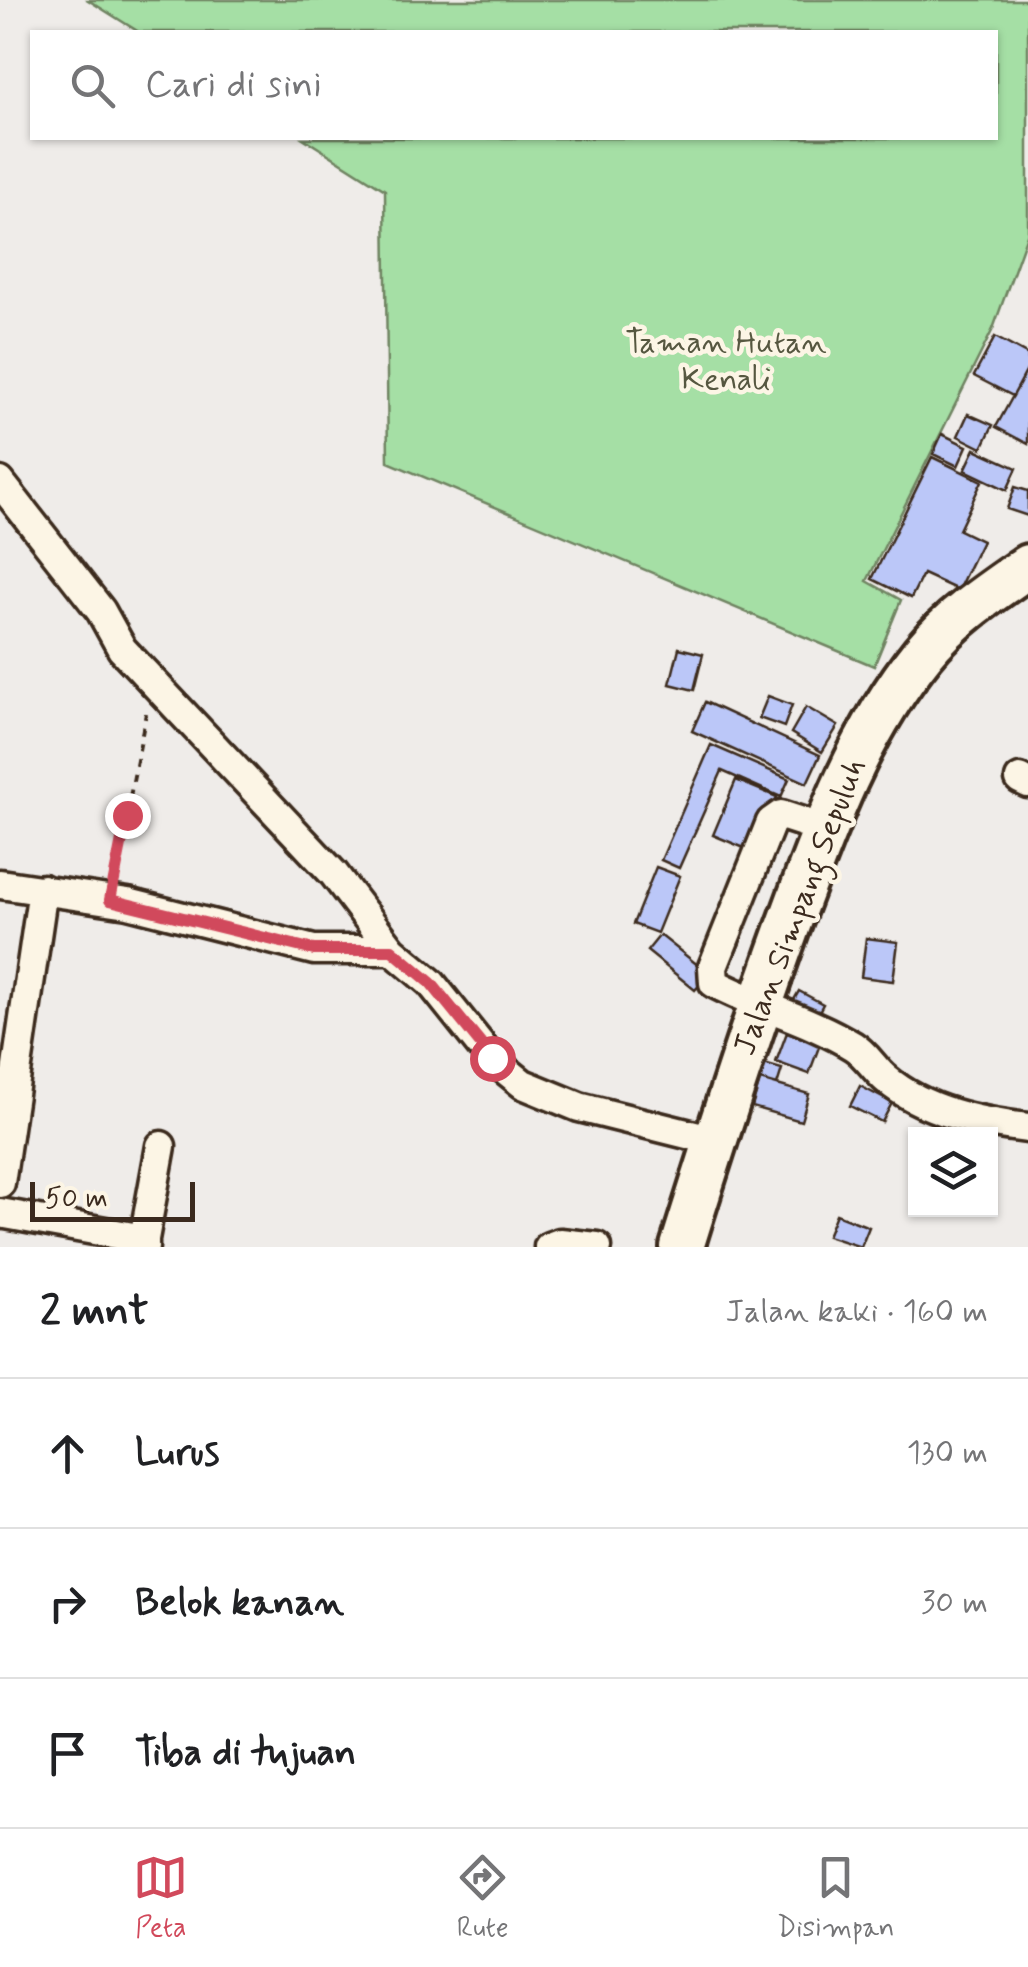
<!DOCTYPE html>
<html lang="id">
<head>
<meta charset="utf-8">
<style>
  :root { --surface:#fff; --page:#f2f2f2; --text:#202124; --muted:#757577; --line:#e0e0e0; --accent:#d1495b }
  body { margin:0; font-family:Mynerve,sans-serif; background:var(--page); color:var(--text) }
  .controls { position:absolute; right:30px; bottom:30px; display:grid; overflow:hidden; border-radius:0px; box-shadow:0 2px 8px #0004 }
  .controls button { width:90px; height:90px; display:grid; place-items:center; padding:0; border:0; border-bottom:2px solid var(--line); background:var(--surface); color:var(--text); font:50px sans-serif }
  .scale { position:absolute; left:30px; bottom:25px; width:165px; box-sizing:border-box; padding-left:10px; border:5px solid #3b2a1e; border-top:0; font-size:28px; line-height:35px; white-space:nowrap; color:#3b2a1e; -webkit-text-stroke:8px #fcf5e5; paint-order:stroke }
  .stop { position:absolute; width:30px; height:30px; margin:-22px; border:8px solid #d1495b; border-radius:50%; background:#fff }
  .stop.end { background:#d1495b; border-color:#fff; box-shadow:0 2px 10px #0008 }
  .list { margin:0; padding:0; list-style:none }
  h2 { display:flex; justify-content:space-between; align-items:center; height:130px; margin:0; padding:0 40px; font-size:42px }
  h2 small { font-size:32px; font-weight:400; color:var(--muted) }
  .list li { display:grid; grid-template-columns:65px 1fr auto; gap:30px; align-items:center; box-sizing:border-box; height:150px; padding:0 40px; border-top:2px solid var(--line) }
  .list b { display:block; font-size:38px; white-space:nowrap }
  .list em { font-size:32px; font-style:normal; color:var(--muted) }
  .icon { flex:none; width:55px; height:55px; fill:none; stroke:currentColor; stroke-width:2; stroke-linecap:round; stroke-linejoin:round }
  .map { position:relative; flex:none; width:1028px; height:1247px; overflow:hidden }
  .search { position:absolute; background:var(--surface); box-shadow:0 2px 8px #0004; left:30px; right:30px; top:30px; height:110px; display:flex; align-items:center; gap:25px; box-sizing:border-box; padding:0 35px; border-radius:0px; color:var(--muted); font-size:38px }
  .sheet { height:580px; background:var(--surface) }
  nav { display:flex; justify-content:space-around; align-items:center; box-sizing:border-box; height:140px; border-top:2px solid var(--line); background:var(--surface); font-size:28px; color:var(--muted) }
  nav a { display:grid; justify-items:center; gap:5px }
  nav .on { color:var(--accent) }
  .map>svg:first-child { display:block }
</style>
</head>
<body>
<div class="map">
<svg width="1028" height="1247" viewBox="0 0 1028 1247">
  <rect width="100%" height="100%" fill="#efece9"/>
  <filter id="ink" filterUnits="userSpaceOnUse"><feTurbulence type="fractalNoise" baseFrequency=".01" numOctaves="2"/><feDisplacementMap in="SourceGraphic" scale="20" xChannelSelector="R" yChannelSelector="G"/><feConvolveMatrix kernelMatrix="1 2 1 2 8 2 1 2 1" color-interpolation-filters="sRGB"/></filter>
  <g filter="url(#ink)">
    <path fill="#a5dfa5" stroke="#708462" stroke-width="2.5" d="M88,0H1028V232L993,329L867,581L901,600L874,666L388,462L385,190L303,138H996V32H139Z"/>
    <path fill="#bbc7f8" stroke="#3b2a1e" stroke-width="2.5" d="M995,337L1028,355V368L1013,396L974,376Z
      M1026,372L1028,374V444L996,427Z
      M968,414L993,425L982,448L958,436Z
      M942,434L967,446L958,466L933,454Z
      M975,449L1017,468L1007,490L965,470Z
      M932,457L982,481L959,530L982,541L958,590L923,574L911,598L872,579Z
      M1015,487L1028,491V516L1007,509Z
      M679,648L703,654L694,690L670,684Z
      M768,696L792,705L784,727L759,718Z
      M705,702L820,755L807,783L692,731Z
      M806,707L838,726L822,752L791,733Z
      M711,745L789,779L781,797L722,771L679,868L661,860Z
      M736,780L777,797L754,852L713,835Z
      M656,867L680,876L657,933L633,924Z
      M660,935L709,974L695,990L647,951Z
      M866,938L898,942L893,981L861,977Z
      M799,991L823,1004L815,1019L791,1005Z
      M790,1024L823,1036L809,1074L776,1062Z
      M764,1064L782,1069L777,1085L760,1080Z
      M760,1080L809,1094L801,1121L752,1107Z
      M860,1086L892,1103L882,1122L850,1106Z
      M836,1214L869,1227L861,1247L827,1236Z"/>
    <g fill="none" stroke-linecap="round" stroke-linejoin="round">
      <g stroke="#3b2a1e" stroke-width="35">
        <path id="minor" d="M0,482L101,611L122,649L334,874L392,950L431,983L491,1058L523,1084L579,1107L715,1141
          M1020,779L1028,783
          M824,829L781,815L771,822L713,967L714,983C759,1007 809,1019 853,1046C866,1054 874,1069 886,1079C925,1112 978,1122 1028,1128
          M0,884L128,903L314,950H392
          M0,1183L43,889
          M0,1213L144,1239V1247
          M144,1239L161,1146
          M549,1247L560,1243L597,1247"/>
      </g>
      <g stroke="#3b2a1e" stroke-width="50">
        <path id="highway" d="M682,1247C715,1141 749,1035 787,930C823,832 857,735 923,653C951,618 992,591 1028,566"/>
      </g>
      <path stroke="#3b2a1e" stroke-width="4" stroke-dasharray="8 8" stroke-linecap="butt" d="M115,876L146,713"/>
      <use href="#minor" stroke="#fcf5e5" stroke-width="28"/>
      <use href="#highway" stroke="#fcf5e5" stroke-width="42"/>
    </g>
  </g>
  <g fill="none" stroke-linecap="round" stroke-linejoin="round" filter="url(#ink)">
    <path stroke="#d1495b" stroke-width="12" d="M127,815L110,900L314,950H392L431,983L492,1058"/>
  </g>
  <g text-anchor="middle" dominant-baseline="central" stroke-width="9" stroke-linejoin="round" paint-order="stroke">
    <g font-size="32" fill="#565740" stroke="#fcf5e5">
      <text x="726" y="343">Taman Hutan<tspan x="726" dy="37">Kenali</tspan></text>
    </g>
    <g font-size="32" fill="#3b2a1e" stroke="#fcf5e5">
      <text transform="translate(800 907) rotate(-69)">Jalan Simpang Sepuluh</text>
    </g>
  </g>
</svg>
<div class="controls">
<button><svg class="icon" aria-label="layers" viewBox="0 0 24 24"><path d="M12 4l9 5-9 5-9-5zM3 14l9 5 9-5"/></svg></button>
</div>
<div class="scale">50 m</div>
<div class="stop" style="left:492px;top:1058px"></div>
<div class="stop end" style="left:127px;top:815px"></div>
<div class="search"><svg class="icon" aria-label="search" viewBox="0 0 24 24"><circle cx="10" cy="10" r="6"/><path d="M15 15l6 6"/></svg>Cari di sini</div>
</div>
<section class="sheet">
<h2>2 mnt<small>Jalan kaki · 160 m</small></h2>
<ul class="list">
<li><svg class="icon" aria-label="ahead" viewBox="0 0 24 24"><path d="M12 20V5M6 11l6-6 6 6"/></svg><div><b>Lurus</b></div><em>130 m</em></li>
<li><svg class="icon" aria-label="right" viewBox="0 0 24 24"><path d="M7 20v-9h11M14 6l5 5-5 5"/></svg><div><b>Belok kanan</b></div><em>30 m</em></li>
<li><svg class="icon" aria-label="arrive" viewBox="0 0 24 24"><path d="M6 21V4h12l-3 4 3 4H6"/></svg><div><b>Tiba di tujuan</b></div></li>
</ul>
</section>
<nav>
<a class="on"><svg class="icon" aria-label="map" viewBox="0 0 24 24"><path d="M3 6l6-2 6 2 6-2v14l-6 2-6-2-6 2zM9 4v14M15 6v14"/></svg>Peta</a>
<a><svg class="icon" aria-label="directions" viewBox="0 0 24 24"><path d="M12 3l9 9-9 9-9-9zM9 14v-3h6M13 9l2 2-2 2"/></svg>Rute</a>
<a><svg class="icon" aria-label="saved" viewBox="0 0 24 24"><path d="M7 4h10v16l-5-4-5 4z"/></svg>Disimpan</a>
</nav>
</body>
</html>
